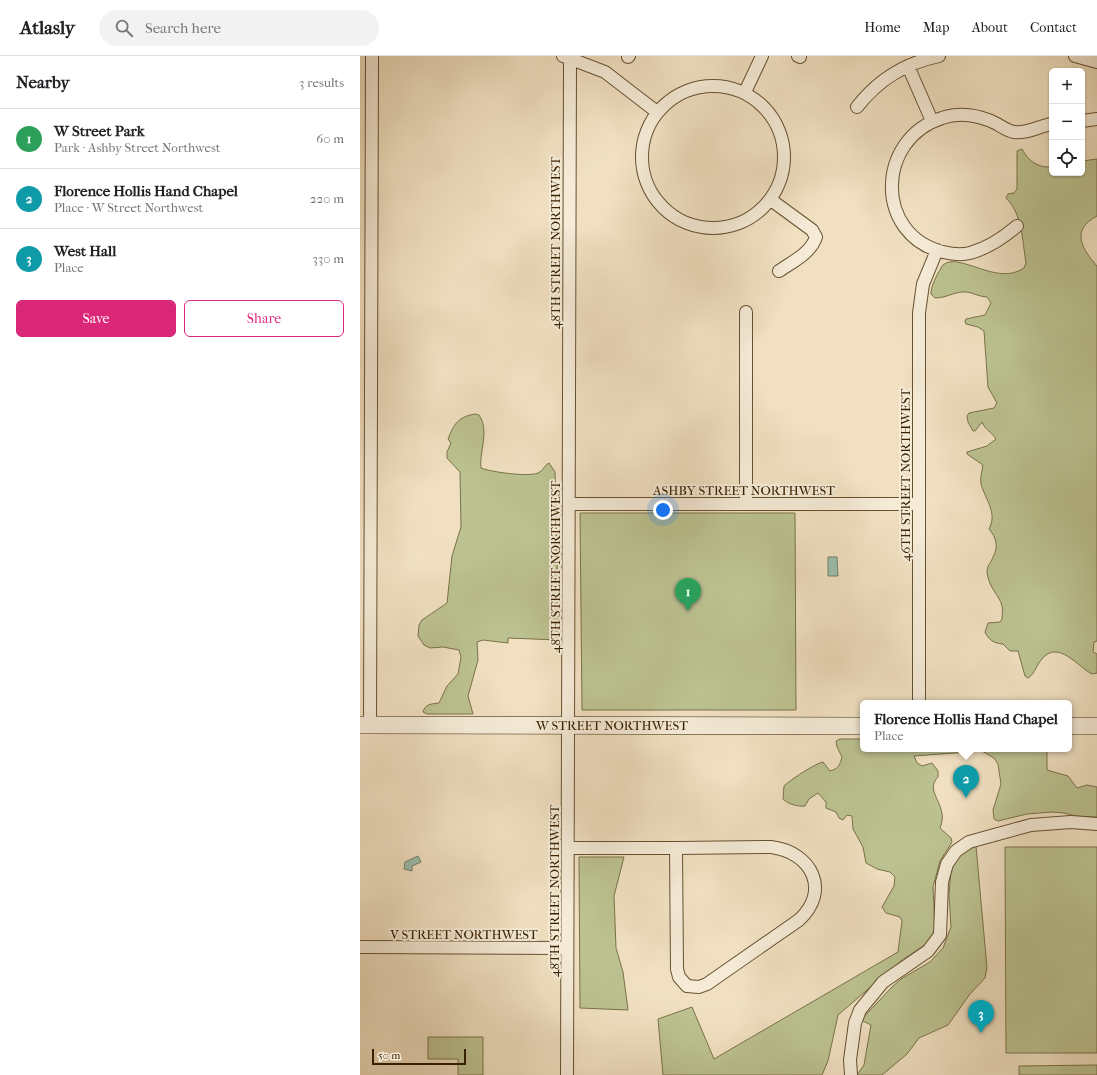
<!DOCTYPE html>
<html lang="en">
<head>
<meta charset="utf-8">
<style>
  :root { --surface:#fff; --page:#f2f2f2; --text:#202124; --muted:#757577; --line:#e0e0e0; --accent:#db2777 }
  body { margin:0; font-family:"IM FELL French Canon",serif; background:var(--page); color:var(--text) }
  .controls { position:absolute; right:12px; top:12px; display:grid; overflow:hidden; border-radius:6px; box-shadow:0 1px 3px #0004 }
  .controls button { width:36px; height:36px; display:grid; place-items:center; padding:0; border:0; border-bottom:1px solid var(--line); background:var(--surface); color:var(--text); font:20px sans-serif }
  .scale { position:absolute; left:12px; bottom:10px; width:94px; box-sizing:border-box; padding-left:4px; border:2px solid #382100; border-top:0; font-size:11px; line-height:14px; white-space:nowrap; color:#382100; -webkit-text-stroke:3px #f5ebd7; paint-order:stroke }
  .you { position:absolute; left:303px; top:454px; width:14px; height:14px; margin:-10px; border:3px solid #fff; border-radius:50%; background:#1a73e8; box-shadow:0 0 0 6px #1a73e833 }
  .badge { display:grid; place-items:center; width:26px; height:26px; border-radius:50%; background:var(--accent); color:#fff; font-size:13px; font-weight:700 }
  .pin { position:absolute; translate:-50% -33px; filter:drop-shadow(0 1px 2px #0008) }
  .pin::after { content:''; position:absolute; top:21px; width:14px; height:12px; background:inherit; clip-path:polygon(0 0,100% 0,50% 100%) }
  .popup { position:absolute; left:500px; top:644px; width:212px; height:52px; box-sizing:border-box; display:grid; place-content:center; border-radius:6px; background:var(--surface); filter:drop-shadow(0 1px 3px #0005); font-size:13px; white-space:nowrap; color:var(--muted) }
  .popup b { font-size:15px; color:var(--text) }
  .popup::after { content:''; position:absolute; left:50%; top:100%; margin-left:-8px; border:8px solid transparent; border-top-color:var(--surface) }
  .list { margin:0; padding:0; list-style:none }
  h2 { display:flex; justify-content:space-between; align-items:center; height:52px; margin:0; padding:0 16px; font-size:17px }
  h2 small { font-size:13px; font-weight:400; color:var(--muted) }
  .list li { display:grid; grid-template-columns:26px 1fr auto; gap:12px; align-items:center; box-sizing:border-box; height:60px; padding:0 16px; border-top:1px solid var(--line) }
  .list b { display:block; font-size:15px; white-space:nowrap }
  .list p { margin:0; font-size:13px; white-space:nowrap; color:var(--muted) }
  .list em { font-size:13px; font-style:normal; color:var(--muted) }
  .actions { display:flex; gap:8px; padding:12px 16px }
  .actions a { flex:1; padding:9px 0; border:1px solid var(--accent); border-radius:6px; text-align:center; font-size:14px; color:var(--accent) }
  .actions .main { background:var(--accent); color:#fff }
  .icon { flex:none; width:22px; height:22px; fill:none; stroke:currentColor; stroke-width:2; stroke-linecap:round; stroke-linejoin:round }
  .map { position:relative; flex:none; width:737px; height:1019px; overflow:hidden }
  header { display:flex; align-items:center; gap:24px; box-sizing:border-box; height:56px; padding:0 20px; background:var(--surface); border-bottom:1px solid var(--line) }
  header strong { font-size:19px }
  nav { display:flex; gap:22px; margin-inline-start:auto; font-size:14px }
  .search { width:280px; height:36px; background:var(--page); display:flex; align-items:center; gap:10px; box-sizing:border-box; padding:0 14px; border-radius:22px; color:var(--muted); font-size:15px }
  main { display:flex }
  aside { flex:1; background:var(--surface) }
  .map>svg:first-child { display:block }
</style>
</head>
<body>
<header>
<strong>Atlasly</strong>
<div class="search"><svg class="icon" aria-label="search" viewBox="0 0 24 24"><circle cx="10" cy="10" r="6"/><path d="M15 15l6 6"/></svg>Search here</div>
<nav><a>Home</a><a>Map</a><a>About</a><a>Contact</a></nav>
</header>
<main>
<aside>
<h2>Nearby<small>3 results</small></h2>
<ul class="list">
<li><span class="badge" style="background:#2e9e5b">1</span><div><b>W Street Park</b><p>Park · Ashby Street Northwest</p></div><em>60 m</em></li>
<li><span class="badge" style="background:#0f9aa8">2</span><div><b>Florence Hollis Hand Chapel</b><p>Place · W Street Northwest</p></div><em>220 m</em></li>
<li><span class="badge" style="background:#0f9aa8">3</span><div><b>West Hall</b><p>Place</p></div><em>330 m</em></li>
</ul>
<div class="actions"><a class="main">Save</a><a>Share</a></div>
</aside>
<div class="map">
<svg width="737" height="1019" viewBox="0 0 737 1019">
  <rect width="100%" height="100%" fill="#f0e0c1"/>
  <filter id="stains"><feTurbulence type="fractalNoise" baseFrequency=".005" numOctaves="4"/><feColorMatrix values="0 0 0 0 .2 0 0 0 0 .09 0 0 0 0 .02 0 0 0 .5 -.17"/></filter>
  <radialGradient id="worn" r=".72"><stop offset=".6" stop-color="#630" stop-opacity="0"/><stop offset="1" stop-color="#630" stop-opacity=".3"/></radialGradient>
  <path fill="#bcc291" stroke="#7a7248" d="M662,93C668,105 678,112 692,111V117H722V105L737,103V160C710,174 722,193 737,210V585L734,586L733,596L737,598V617L732,618C718,611 698,583 682,603C676,609 675,618 668,622L665,620L658,595H650L643,588C633,587 629,584 625,576L628,567L640,566L642,563C642,559 643,554 642,550C639,538 629,533 627,516C627,509 631,507 633,501C639,491 636,481 629,473C638,457 625,443 621,428C620,421 622,416 623,409L607,398V396L627,390L636,383C631,375 626,375 622,366L615,375H613L608,366L607,360L609,357L634,352L637,347L628,331L624,275L618,271L606,268L605,265L606,263L625,259L631,247L627,241C620,241 614,237 607,236C595,235 587,242 575,242L571,238C571,231 575,223 578,217C580,215 581,211 583,209C599,195 637,231 664,212L666,207C662,184 663,159 646,142L648,138L654,137L657,133V95Z
    M115,358L119,359C130,375 119,395 121,412C131,416 172,422 180,416C184,413 185,409 189,407L195,416L199,584L148,582V587L123,584L117,586L118,604L108,640L113,658H67L63,656C65,648 71,648 79,647L87,630L98,618L101,601L99,594L83,591L70,592L64,589L58,580L59,569L62,564L87,547L92,500L101,471L100,416L87,402V396L91,387L88,383C94,368 98,361 115,358Z
    M220,457H435L436,654H222Z
    M480,683H503V693H687V714L708,720L717,732L727,729L737,731V761L715,760L704,757L692,756L667,758L638,765L634,763L633,754L641,728L638,708L634,702L622,695L554,700L557,707L562,710L572,707L578,715V721C563,736 590,749 580,772L591,782L592,786L580,805L573,831L575,875L566,888L541,905L478,959L468,1005L462,1019H303L298,963L332,951L354,1003L538,896L542,865L540,861L526,857L522,851L534,830L535,821L530,816L517,813L506,807L503,791L493,773L492,760L487,759L483,764L479,762L476,756L466,752V746L458,737L449,743L445,750C438,751 428,748 423,743L424,730C430,724 456,707 463,706L470,715C478,713 480,709 482,701L477,691L476,685Z
    M616,790L627,912L625,922L610,938L588,969L559,982L547,998L522,1019H497L504,1009L511,969L501,964L532,931L541,923L570,906L583,892L591,871L589,839L591,814L601,797Z
    M645,791H737V997H646Z
    M219,801H264L254,840L256,892L263,916L268,954L220,952Z
    M68,981H123V1019H98V1003H68Z
    M737,1009V1019H659V1010Z"/>
  <path fill="#9bbead" stroke="#737f68" d="M468,501H477L478,520H468Z
    M58,800L61,806L52,810V815L44,813L45,806Z"/>
  <g fill="none" stroke-linecap="round" stroke-linejoin="round">
    <g stroke="#665130" stroke-width="14">
      <path id="street" d="M203,0L245,16L297,56
        M438,0L440,1
        M715,0L737,6
        M268,1L269,0
        M548,10L572,65
        M282 101a71 71 0 1 1 142 0a71 71 0 1 1-142 0Z
        M385,36L402,0
        M497,51C518,24 545,7 579,0
        M722,65L737,63
        M411,144L452,174L456,181C451,197 432,206 419,215
        M657,170C643,182 628,192 610,197C602,199 591,198 583,196C514,179 516,83 582,62C599,56 619,59 635,67C641,70 647,75 654,76C667,78 679,70 692,68
        M209,448H559
        M386,448V256
        M559,647V257L563,228L577,194
        M10,669L12,0
        M411,791C452,796 471,835 439,864L347,928L339,931L327,930L319,921L317,913L316,792Z
        M208,792H316
        M0,891L207,892
        M207,1019L210,3
        M491,1019L490,1004L495,967L500,954L523,926L568,895L580,879L582,826L587,808L596,795L609,786L671,769L711,766L737,768"/>
    </g>
    <g stroke="#382100" stroke-width="18">
      <path id="secondary" d="M0,669L503,670
        M709,670H737"/>
    </g>
    <use href="#street" stroke="#f5ebd7" stroke-width="12"/>
    <use href="#secondary" stroke="#f5ebd7" stroke-width="17"/>
  </g>
  <g text-anchor="middle" dominant-baseline="central" stroke-width="4" stroke-linejoin="round" paint-order="stroke">
    <g font-size="13" fill="#382100" stroke="#f5ebd7">
      <text transform="translate(195 187) rotate(-90)">48TH STREET NORTHWEST</text>
      <text transform="translate(545 419) rotate(-90)">46TH STREET NORTHWEST</text>
      <text x="384" y="434">ASHBY STREET NORTHWEST</text>
      <text transform="translate(195 511) rotate(-90)">48TH STREET NORTHWEST</text>
      <text x="252" y="669">W STREET NORTHWEST</text>
      <text transform="translate(194 835) rotate(-90)">48TH STREET NORTHWEST</text>
      <text x="104" y="878">V STREET NORTHWEST</text>
    </g>
  </g>
  <rect width="100%" height="100%" filter="url(#stains)"/>
  <rect width="100%" height="100%" fill="url(#worn)"/>
</svg>
<div class="controls">
<button>+</button>
<button>−</button>
<button><svg class="icon" aria-label="locate" viewBox="0 0 24 24"><circle cx="12" cy="12" r="6"/><path d="M12 2v4M12 18v4M2 12h4M18 12h4"/></svg></button>
</div>
<div class="scale">50 m</div>
<div class="you"></div>
<div class="pin badge" style="left:328px;top:555px;background:#2e9e5b">1</div>
<div class="pin badge" style="left:606px;top:742px;background:#0f9aa8">2</div>
<div class="popup"><b>Florence Hollis Hand Chapel</b>Place</div>
<div class="pin badge" style="left:621px;top:977px;background:#0f9aa8">3</div>
</div>
</main>
</body>
</html>
